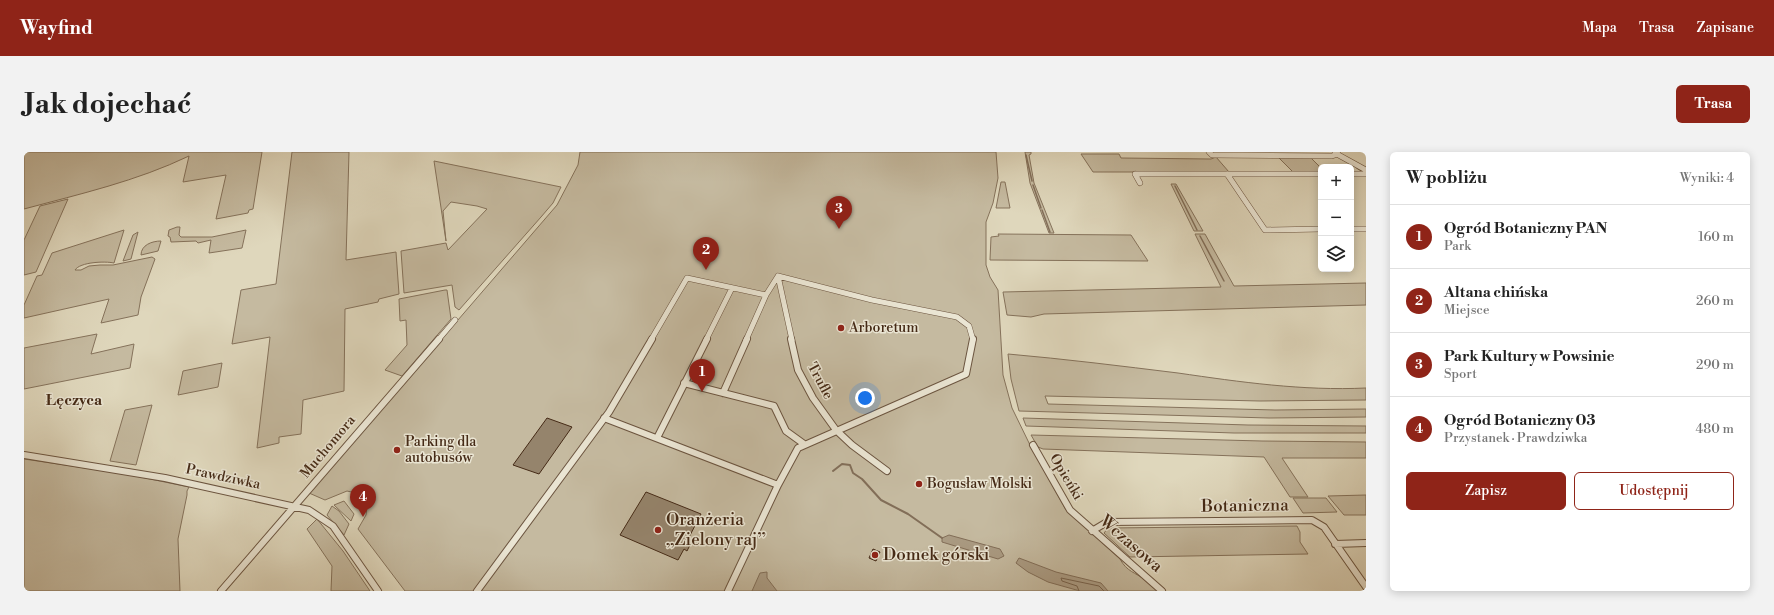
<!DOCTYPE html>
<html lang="pl">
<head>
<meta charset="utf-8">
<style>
  :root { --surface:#fff; --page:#f2f2f2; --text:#222; --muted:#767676; --line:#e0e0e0; --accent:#8f2418 }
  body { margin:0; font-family:"Libre Bodoni",serif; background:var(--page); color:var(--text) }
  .controls { position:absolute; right:12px; top:12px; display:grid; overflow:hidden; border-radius:6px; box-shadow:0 2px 10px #0003 }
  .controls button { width:36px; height:36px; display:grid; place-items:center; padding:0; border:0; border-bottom:1px solid var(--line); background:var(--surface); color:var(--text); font:20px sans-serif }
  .you { position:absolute; left:841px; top:246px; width:14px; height:14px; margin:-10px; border:3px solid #fff; border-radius:50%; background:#1a73e8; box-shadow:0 0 0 6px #1a73e833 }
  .badge { display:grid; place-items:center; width:26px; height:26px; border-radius:50%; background:var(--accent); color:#fff; font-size:13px; font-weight:700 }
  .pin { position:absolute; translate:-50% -33px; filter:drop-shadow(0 1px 2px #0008) }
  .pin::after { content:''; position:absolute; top:21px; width:14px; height:12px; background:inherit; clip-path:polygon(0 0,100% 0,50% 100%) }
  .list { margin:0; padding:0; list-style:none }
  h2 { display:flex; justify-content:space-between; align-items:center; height:52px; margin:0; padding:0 16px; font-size:17px }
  h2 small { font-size:13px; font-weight:400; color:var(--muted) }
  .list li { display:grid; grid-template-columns:26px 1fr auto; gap:12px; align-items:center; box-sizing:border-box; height:64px; padding:0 16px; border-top:1px solid var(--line) }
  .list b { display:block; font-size:15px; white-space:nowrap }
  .list p { margin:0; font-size:13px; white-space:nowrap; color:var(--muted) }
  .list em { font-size:13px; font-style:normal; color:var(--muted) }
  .actions { display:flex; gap:8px; padding:12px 16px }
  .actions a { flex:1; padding:9px 0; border:1px solid var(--accent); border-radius:6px; text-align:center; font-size:14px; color:var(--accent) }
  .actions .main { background:var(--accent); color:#fff }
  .icon { flex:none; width:22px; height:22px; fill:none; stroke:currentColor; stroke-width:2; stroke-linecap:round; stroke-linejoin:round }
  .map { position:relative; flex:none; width:1342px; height:439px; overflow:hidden; border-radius:6px }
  header { display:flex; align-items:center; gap:24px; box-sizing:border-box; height:56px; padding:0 20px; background:var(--accent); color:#fff }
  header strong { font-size:19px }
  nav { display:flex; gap:22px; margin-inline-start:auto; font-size:14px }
  .intro { display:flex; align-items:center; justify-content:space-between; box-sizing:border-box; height:96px; padding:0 24px }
  h1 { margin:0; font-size:28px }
  .button { padding:10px 18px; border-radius:6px; background:var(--accent); color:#fff; font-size:14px; font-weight:700 }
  main { display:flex; gap:24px; padding:0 24px }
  aside { flex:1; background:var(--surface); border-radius:6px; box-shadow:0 2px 10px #0003 }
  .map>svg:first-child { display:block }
</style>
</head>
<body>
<header>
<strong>Wayfind</strong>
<nav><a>Mapa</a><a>Trasa</a><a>Zapisane</a></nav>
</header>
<div class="intro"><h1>Jak dojechać</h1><a class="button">Trasa</a></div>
<main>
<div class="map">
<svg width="1342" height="439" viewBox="0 0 1342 439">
  <rect width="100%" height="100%" fill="#dfd7bc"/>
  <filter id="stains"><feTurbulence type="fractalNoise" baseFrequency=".005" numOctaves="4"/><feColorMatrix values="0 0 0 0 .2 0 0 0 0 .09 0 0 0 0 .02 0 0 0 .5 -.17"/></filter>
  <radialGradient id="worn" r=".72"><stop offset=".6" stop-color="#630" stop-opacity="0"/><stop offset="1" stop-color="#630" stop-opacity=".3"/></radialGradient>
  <path fill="#c5baa0" stroke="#85725b" d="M0,0H238L229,57L225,58L224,61L192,67L202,23L159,30L165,4C113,29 56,42 0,57Z
    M268,0H325L322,108L372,100L375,142L355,147L354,150L321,157L320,239L279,248L277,282L255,285V291L233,296L246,185L208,192L217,138L252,132Z
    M556,0H972L974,26L969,51L962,70V113L966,125L974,138L979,223L988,256L1006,293L1042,358L1096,407C1103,420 1111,420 1121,428C1125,431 1129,435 1133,439H381L334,377L342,363L343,354L336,342L323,339L301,348L285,341L533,53L554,13Z
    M1001,0H1007V2L1005,3L1010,31L1030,81H1025L1006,31Z
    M1057,2H1095L1097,6L1187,7L1192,5L1205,20H1069Z
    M1253,4H1285L1297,16V21H1270Z
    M410,9L537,35L529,51L517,65L435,158L431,155L428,133L380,141L377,99L422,91L424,98L463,57L453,54L427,50L419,59L422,89Z
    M977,30H981L986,56H972Z
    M1147,32H1152L1179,79H1170Z
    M44,47L12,120L0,123V88L16,54Z
    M153,75H156L155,83L157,85H188L222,78L218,96L185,101L187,88L174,91L172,89L147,90L146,85L144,84L145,78Z
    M100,78L90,111C81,109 56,110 51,118H57L65,114L76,113H89L128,105L131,107L117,145L114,163L77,171L85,147L0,166V153L13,124L18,123L28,101Z
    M114,80L107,107L99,109L109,83Z
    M974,82L1107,83L1124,109L966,108L967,85L975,84Z
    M1171,82H1181L1210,134L1342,131V153L1020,162L1007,165L983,163L979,140L1197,135Z
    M137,89L134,99L117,103C117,93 128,89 137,89Z
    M421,138H423L427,167L378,224L361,218L383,193L382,168L376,169L375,147Z
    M73,182L67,202L110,192L106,216L0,237V196Z
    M984,202C1041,207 1097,214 1154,221C1216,230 1279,239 1342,236V248L1236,249L1021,244L1024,252L1251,258L1342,257V265L1245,266L995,259L987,227Z
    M198,211L194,235L154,243L159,219Z
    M128,253L112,313L86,309L101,258Z
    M999,266L1224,273L1342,274V281H1210L1002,274Z
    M1007,283L1238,289L1342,290V306H1258L1284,345H1266L1240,305L1019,297L1014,295Z
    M0,307L102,322L165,335L163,339V343L154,387L156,439H0Z
    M1342,343V363H1320L1304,344Z
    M1269,346H1302L1313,360L1279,361Z
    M320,349L330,362L327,369L310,353Z
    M308,354L315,359L325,372L320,383L303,363Z
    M293,367L319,399L346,439H307L308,414L283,377Z
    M1273,374L1276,380V390L1284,402L1106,405L1080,381L1084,376Z"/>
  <path fill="#ab9c84" stroke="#826e58" d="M925,383L976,397L980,404L974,407L918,390V386Z
    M995,406L1032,420L1077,431L1084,439H1056L1024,430L1004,420L992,411Z
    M743,420V426L753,439H728L736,421Z"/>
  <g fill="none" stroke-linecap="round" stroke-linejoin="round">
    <path stroke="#78634d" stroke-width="1" d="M1055,439L1053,434L1038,429L1037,426L1075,434L1080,439"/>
    <path stroke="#826e58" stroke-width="1.5" d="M1002,3L1008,29
      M1333,16L1341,21
      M1009,33L1017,56
      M1151,34L1173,78
      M1018,58L1026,80
      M1176,84L1200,129"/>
    <path stroke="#826e58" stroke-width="2" d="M809,319L818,312L826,313L829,321L838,327L857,348L884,362L918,386"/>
  </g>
  <path fill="#95846c" stroke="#452a16" d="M523,266L548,275L515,322L489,313Z
    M622,340L677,362L662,391L666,393L663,399L660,397L654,408L596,383Z
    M849,397L856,400L852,409L845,406Z"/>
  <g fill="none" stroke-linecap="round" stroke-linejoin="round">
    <g stroke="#6c5540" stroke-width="6">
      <path id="minor-far1" d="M1185,0L1188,3L1308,4L1314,2
        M1311,1L1342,18
        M1111,22H1297
        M1111,22L1116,31
        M1203,22L1241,78L1297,77
        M1327,22H1342
        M1327,77H1342
        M754,124L768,188
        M754,124L848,148L933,165L945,174L949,188
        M414,188L431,168
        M627,188L663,126L742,143
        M682,188L708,136
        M722,188L742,143L754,124"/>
    </g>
    <g stroke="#6c5540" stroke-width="8">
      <path id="minor" d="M767,187L774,218L789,246L812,278L828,293L863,319
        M660,231L750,254L762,279L780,292
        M699,241L723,187
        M580,266L754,333
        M633,286L683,187
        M1009,293L1046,358L1138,439
        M0,303L141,326L285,358L309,374L354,439
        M1068,379L1083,370L1288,368L1300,375L1342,435
        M1311,392L1342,391
        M197,439L415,187
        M453,439L585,260L628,187
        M704,439L754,333L774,296L942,222L949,187"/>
    </g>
    <use href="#minor-far1" stroke="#eae5d3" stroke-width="5"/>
    <use href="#minor" stroke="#eae5d3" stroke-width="6"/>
  </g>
  <g fill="#8f2418" stroke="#eae5d3" stroke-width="1.5">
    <circle cx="817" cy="176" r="4"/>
    <circle cx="373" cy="298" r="4"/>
    <circle cx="895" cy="332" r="4"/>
    <circle cx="634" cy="378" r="4"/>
    <circle cx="851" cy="403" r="4"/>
  </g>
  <g text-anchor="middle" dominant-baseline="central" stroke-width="3" stroke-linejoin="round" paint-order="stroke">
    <g font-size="14" fill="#452a16" stroke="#eae5d3" text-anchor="start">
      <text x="825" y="176">Arboretum</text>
      <text x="381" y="290">Parking dla<tspan x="381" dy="16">autobusów</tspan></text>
      <text x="903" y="332">Bogusław Molski</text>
    </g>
    <g font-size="14" fill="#452a16" stroke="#eae5d3">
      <text transform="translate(796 229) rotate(62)">Trufle</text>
      <text transform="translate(304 295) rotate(-50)">Muchomora</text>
      <text transform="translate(199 325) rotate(12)">Prawdziwka</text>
      <text transform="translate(1042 325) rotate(59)">Opieńki</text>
    </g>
    <g font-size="15" font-weight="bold" fill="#452a16" stroke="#eae5d3">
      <text x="50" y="248">Łęczyca</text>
    </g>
    <g font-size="17" fill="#452a16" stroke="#eae5d3">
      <text transform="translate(1221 354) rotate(-1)">Botaniczna</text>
      <text transform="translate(1107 392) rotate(41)">Wczasowa</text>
    </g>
    <g font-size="17" fill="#452a16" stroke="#eae5d3" text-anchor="start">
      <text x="642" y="368">Oranżeria<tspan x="642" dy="20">„Zielony raj”</tspan></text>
      <text x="859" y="403">Domek górski</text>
    </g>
  </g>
  <rect width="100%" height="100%" filter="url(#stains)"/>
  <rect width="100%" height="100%" fill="url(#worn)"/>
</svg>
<div class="controls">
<button>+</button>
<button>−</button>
<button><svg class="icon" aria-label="layers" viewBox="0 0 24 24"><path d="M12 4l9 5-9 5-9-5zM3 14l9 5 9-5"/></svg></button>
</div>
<div class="you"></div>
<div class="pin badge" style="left:678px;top:240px">1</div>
<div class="pin badge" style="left:682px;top:118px">2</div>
<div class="pin badge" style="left:815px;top:77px">3</div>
<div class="pin badge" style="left:339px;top:365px">4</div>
</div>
<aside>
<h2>W pobliżu<small>Wyniki: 4</small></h2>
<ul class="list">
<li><span class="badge">1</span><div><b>Ogród Botaniczny PAN</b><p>Park</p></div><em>160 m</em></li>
<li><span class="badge">2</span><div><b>Altana chińska</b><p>Miejsce</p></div><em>260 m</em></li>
<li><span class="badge">3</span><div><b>Park Kultury w Powsinie</b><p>Sport</p></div><em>290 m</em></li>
<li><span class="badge">4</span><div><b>Ogród Botaniczny 03</b><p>Przystanek · Prawdziwka</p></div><em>480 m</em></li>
</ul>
<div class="actions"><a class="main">Zapisz</a><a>Udostępnij</a></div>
</aside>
</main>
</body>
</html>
